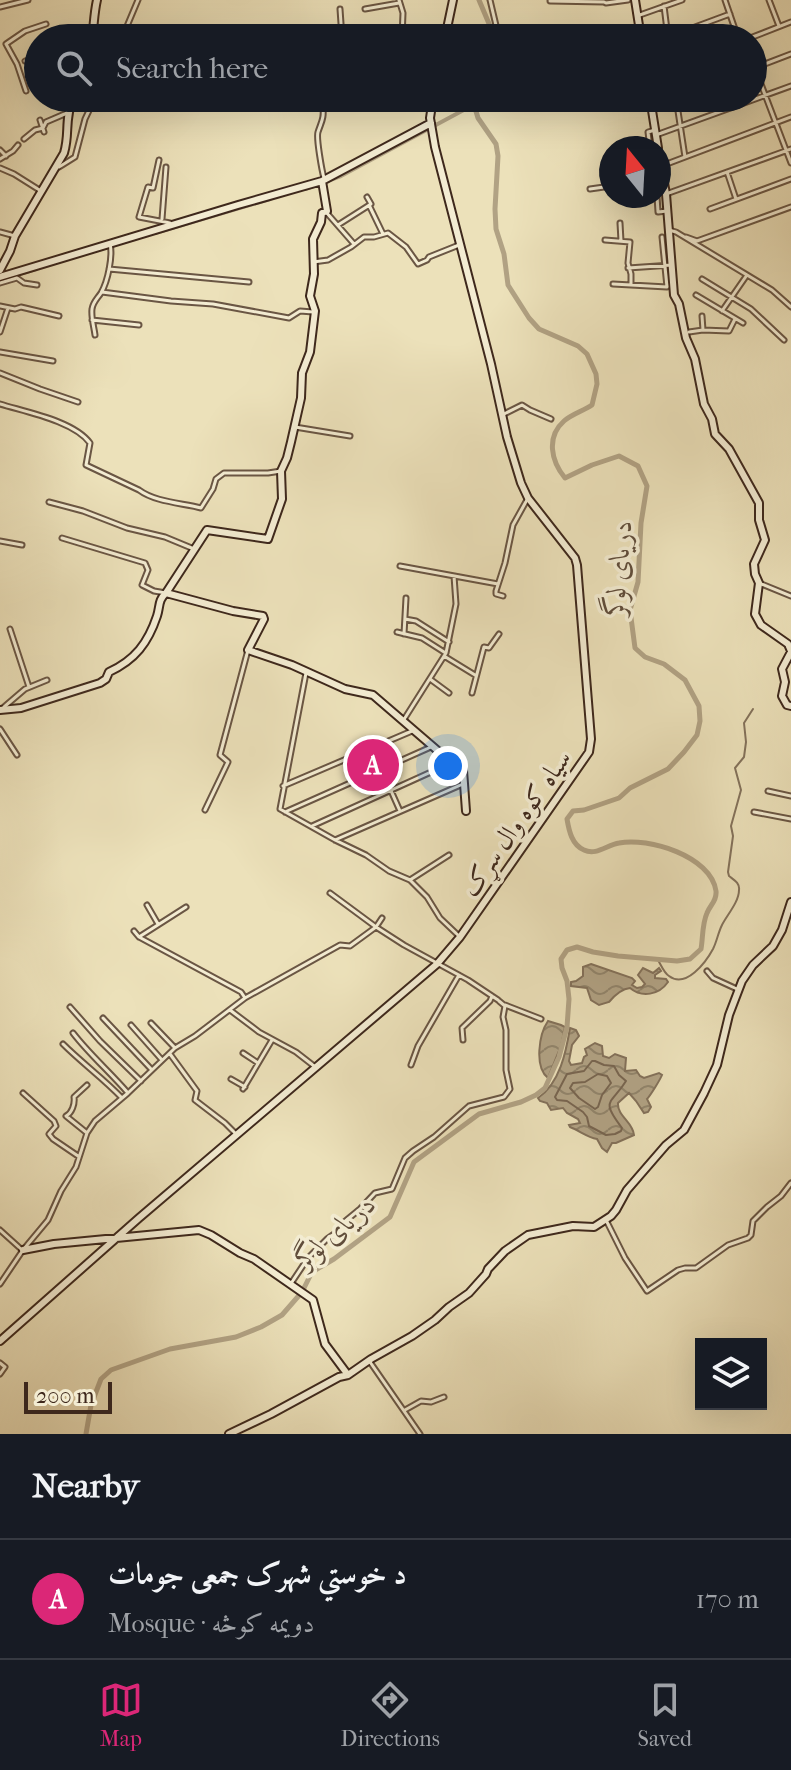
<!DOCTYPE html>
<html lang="en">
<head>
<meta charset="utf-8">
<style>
  :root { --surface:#171b24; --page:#242831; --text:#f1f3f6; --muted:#9ea1a6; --line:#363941; --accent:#db2777 }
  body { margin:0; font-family:"IM FELL French Canon",Amiri,serif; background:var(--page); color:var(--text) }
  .controls { position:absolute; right:24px; bottom:24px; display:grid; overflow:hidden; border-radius:0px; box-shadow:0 8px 32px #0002 }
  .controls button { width:72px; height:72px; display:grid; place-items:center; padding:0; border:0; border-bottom:2px solid var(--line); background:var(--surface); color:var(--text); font:40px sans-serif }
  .compass { position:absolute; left:599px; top:136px; width:72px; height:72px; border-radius:50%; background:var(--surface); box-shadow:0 8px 32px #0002; rotate:342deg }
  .scale { position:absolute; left:24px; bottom:20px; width:88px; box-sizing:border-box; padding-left:8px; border:4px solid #3e281c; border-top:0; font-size:22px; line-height:28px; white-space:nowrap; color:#3e281c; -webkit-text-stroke:6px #f3ecd2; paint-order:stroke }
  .you { position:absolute; left:448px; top:766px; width:28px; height:28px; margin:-20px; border:6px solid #fff; border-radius:50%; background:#1a73e8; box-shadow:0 0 0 12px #1a73e833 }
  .badge { display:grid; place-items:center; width:52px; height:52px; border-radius:50%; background:var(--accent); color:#fff; font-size:26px; font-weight:700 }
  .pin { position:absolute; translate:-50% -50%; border:4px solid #fff; box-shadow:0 2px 8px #0006 }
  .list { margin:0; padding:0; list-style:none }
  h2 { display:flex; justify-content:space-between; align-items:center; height:104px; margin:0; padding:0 32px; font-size:34px }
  h2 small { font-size:26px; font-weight:400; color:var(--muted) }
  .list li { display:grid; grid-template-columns:52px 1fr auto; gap:24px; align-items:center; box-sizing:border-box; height:120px; padding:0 32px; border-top:2px solid var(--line) }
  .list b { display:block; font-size:30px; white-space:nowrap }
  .list p { margin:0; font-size:26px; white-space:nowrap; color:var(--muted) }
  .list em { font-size:26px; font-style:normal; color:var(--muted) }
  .icon { flex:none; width:44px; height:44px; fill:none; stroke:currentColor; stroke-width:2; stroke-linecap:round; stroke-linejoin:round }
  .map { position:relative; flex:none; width:791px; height:1434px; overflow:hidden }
  .search { position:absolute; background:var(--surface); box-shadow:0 8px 32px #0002; left:24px; right:24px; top:24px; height:88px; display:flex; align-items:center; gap:20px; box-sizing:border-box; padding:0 28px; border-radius:44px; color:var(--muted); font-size:30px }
  .sheet { height:224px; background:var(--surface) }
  nav { display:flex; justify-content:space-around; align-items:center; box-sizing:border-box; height:112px; border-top:2px solid var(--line); background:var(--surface); font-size:22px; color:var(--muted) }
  nav a { display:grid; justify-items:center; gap:4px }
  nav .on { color:var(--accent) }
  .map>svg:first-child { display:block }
</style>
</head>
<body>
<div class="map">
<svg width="791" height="1434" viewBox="0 0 791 1434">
  <defs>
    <pattern id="water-waves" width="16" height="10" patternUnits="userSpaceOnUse" patternTransform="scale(2)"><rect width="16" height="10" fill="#b1a284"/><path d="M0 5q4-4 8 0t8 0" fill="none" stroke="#91846b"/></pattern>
  </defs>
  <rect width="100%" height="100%" fill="#ece1ba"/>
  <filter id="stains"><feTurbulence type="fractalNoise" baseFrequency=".0025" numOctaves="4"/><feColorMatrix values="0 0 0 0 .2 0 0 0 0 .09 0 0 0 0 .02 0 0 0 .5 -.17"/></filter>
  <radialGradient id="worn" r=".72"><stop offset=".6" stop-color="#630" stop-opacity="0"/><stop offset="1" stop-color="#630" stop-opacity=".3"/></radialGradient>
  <path fill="url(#water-waves)" stroke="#83715a" stroke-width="2" d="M591,964L632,978L635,981L632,985L637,988L642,987L645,984L638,975L643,968L653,973L659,968L661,971L655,975V978L666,979L668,982C659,995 642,998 630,988C621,989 614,996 609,1002L599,1005L591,1000L587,988L571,986V982L576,981L583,976V967Z
    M548,1021L561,1025L565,1027L561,1046L548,1078C534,1067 539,1034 548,1021Z
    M570,1028L576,1030L579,1036L572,1045L569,1061L571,1065L582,1063L584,1057L587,1055L585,1049L595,1043L602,1046L603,1056L609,1058L615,1054L626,1058L625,1071L636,1070L640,1076L644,1078L659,1073L662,1075C660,1080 650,1096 647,1099L651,1107L648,1112L644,1113L636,1101L629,1093L618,1103C617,1116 633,1122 634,1135L616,1143H612L607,1152L602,1148L597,1139C587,1137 580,1131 570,1127L569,1125L580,1123L578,1119L567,1113L563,1108L551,1110L547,1103L540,1101L538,1098C560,1083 566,1052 570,1028Z"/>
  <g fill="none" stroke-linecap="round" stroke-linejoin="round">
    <path stroke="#786550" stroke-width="2" d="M592,1061H595L604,1065L614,1066L619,1075L626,1081C611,1105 600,1099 622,1128L621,1131L615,1134L606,1135L589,1126L587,1117L583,1112L567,1101L557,1100L555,1097L567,1074L584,1071Z
      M598,1074L607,1076L611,1083L602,1095L598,1107L595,1109L579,1098L570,1088L573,1083L585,1082Z"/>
    <path stroke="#83715a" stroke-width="2" d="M658,960C661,965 664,973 669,976C686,989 706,962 713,949C717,941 718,933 722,925C727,915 739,902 739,890C740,883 734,880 729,876L728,872L733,836L731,826L741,790L735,768L744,757L746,742L744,723L753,709"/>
    <path stroke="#b1a284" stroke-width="4" d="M305,189L341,176L473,105
      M155,233L270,199
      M0,280L36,269"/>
    <path stroke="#b1a284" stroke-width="5" d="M479,0L490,26V38
      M86,1434L91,1405L101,1379L111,1370L170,1349L236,1337L261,1327L282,1315L302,1292L312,1272L334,1259L390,1217L414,1162L479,1114L521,1102L536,1095L545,1088L559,1057L567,1027L569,999L567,981L562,968L561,959L567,950L577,947L593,952L618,956L677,961L690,959L701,949C703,938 702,924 707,913C710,905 717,901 716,891C711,856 648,837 619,843C607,845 596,856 584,850C572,845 569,831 567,819L573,811L584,810L619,798L630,788L668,769L684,752L697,735L700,721L699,706L685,680L664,664L645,657L635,648L630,610L638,582L641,523L647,486L638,466L619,456L592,465L565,478C551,461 546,437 564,421C572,414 583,411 592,405L597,384L596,374L587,354L578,346L539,329L529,318L508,285L504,254L496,229L495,209L498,156L496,144L478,118L472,98"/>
    <g stroke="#6a5644" stroke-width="7">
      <path id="street" d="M399,0L403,13L402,38
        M490,0L499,38
        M725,0L738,38
        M769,0L779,26
        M550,1L604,2L606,3L628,0
        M664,6L668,38
        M0,7L28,0
        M340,9L342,38
        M365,9L399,3
        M637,16L682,0
        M668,37L730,14
        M122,38L138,0
        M375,38L403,32
        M750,38L791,22
        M25,61L38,57
        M753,63L791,163
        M757,67L791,54
        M26,91L17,64L6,44L25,31L46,24
        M676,98L685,157
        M651,103L669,98
        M40,120L44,132
        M656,135L791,86
        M24,139L35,130L43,128L46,122L67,113
        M650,148L648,132L655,130
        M0,150L6,156
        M0,159L13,151L18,145
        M159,160L153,188L148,187L139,217L170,223
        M664,165L791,117
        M59,167L75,157L85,119L95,98
        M0,168L14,174L41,191
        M727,172L736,199
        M324,178C322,171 316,138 318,132C322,120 324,119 323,106L330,103L332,98
        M590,189L611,186
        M666,194L791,149
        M657,196L658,212L667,211
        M369,205L383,234
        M710,209L791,179
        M326,212L354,244
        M162,219L166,167
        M620,223L621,241
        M338,225L371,204L367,197
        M669,230L676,232L772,290L791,307
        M0,232L15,236
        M686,237L697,241L791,207
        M605,240L630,242L628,263L631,274V284
        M313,262L328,260L351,247L364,237H374L388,233L406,247L418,264L427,260L429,257L459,245
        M628,268L672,265
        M109,269L249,282
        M702,279L751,309L784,340
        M0,283L17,278L24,283L37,285
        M613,284L667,287L662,237
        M102,292L171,301L213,304L289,318L300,311L313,312
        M696,295L743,323
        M0,306L15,309L21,307L59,316
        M722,311L747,275
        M702,316L703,330
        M92,320L139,325
        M0,332L8,308
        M689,332L703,330L729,331L735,319
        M95,335C94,327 91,318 92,309C93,302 97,299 101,293C108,281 113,256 110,243
        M0,352L53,361
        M0,373L40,389L78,402
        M0,404C26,412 74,421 90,443L86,465L139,490C155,502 182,503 201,508L213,489L216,479L224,473H268L281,471
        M502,415L522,405L530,410L551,419
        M295,427L350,436
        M49,502L83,511L127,528L165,537L194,549
        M62,538L145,563L148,570L142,585L154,591L166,593
        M0,541L22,545
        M400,566L498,584
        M759,583L791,596
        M503,596L496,594V591L505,563L513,525L528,498
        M405,619L416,621L449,642
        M10,629L29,687
        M397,632L422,638L444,652
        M404,634L406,598
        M444,656L475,675
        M306,673L280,809L335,840L366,855L389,871L410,880L427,897L440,918L460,937
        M430,679L449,693
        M472,693L484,647L489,648L499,634
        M4,707L25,689L47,680
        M403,721L446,653L456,604L454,576
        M0,729L17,755
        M372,748L400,811
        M283,786L412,731
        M768,791L791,796
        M205,810L228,762L220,755L248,650
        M285,812L431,747
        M754,812L791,819
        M312,826L451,763
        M335,840L463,784
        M410,880L449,855
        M330,893L376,927L404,945L468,980L498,1000
        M147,905L158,924
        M139,937L186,907
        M707,971L713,978L737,989
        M245,998L340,945L350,946L376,927L382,918
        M505,1005L541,1019
        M70,1007L100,1041L141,1081
        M230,1010L259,1032L296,1052L314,1066
        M103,1018L152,1070
        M151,1023L175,1048
        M131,1025L162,1060
        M73,1033C90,1055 110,1072 128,1093
        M463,1040L462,1028L490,1001L492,996
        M63,1044C82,1063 103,1078 122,1098
        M243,1053L258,1063
        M170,1054L197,1091L195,1100L225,1123L235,1133
        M411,1065L418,1046L459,975
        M231,1079L245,1087
        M243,1089L272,1040
        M23,1093L54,1121L56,1126L49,1134L53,1139L78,1156
        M87,1133L66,1116C72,1113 75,1104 74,1097L87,1085
        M606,1220L625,1258L647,1291L678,1270L685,1268H696L728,1245L748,1238L751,1235L753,1221L767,1207L781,1196L791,1183
        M0,1230L21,1249
        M0,1284L23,1250L48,1220L61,1191L76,1167L87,1133L95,1121L128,1093L175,1048L195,1036L245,998L241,992L139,937L134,931
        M290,1285L308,1258L327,1239L340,1230L343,1223L360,1209L375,1193L392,1189L405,1158L413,1151L434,1137L469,1106L504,1097L510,1089L506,1070V1030L503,1017L505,1006L499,1001
        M370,1362L420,1434
        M0,1363L5,1367L0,1374
        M405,1410L421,1401L431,1402L444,1397"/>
    </g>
    <g stroke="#3e281c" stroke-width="10">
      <path id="secondary" d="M635,0L641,38
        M92,38C94,25 94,13 97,0
        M445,38L453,0
        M650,98L658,148
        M659,154L666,194L674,295L679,304L686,338L695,359L704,404L712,419L715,434L729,449L759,503V520L765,540L754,564L755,574L759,583L755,614L761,625L788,644L791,651
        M0,270L10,251L15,236L64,153C70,133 64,120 73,98
        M0,277L238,205L322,181L431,123
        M166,593L233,611L263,616L264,619L248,650L292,665L345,689L373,695L452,763L463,770L466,811
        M791,652L782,669L785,682L782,696L787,705L791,706
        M0,710L21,708L100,683L106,679L109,672C135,660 148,643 157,616C160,607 158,600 166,593L207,530L268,539L282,499L281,471L287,458L291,442L301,398L302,373L310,352L315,311L310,296L314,274L313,239L321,222L322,213L327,211L322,181
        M23,1250L54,1244L199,1230L211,1235L240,1253L254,1259L313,1300L325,1344L348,1375
        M0,1341L139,1218L437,964L460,937L589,752L591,739L577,565L575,558L528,498L521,483L507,437L491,364L435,147L430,118L433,98
        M229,1434L271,1414L339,1377L348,1375L371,1359L412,1336L435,1320L449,1307L469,1293L486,1274L488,1269L505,1251L528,1235L573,1226L594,1227L611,1216L616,1210L627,1190L666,1145L684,1130L704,1093L717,1065L729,1015L742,981L753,965L773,946L782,930L791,902"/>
    </g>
    <use href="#street" stroke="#f3ecd2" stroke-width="3"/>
    <use href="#secondary" stroke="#f3ecd2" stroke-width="6"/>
  </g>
  <g text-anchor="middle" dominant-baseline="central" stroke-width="7" stroke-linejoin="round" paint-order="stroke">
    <g font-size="26" fill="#3e281c" stroke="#f3ecd2">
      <text transform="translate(516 823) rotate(-55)">سیاه کوه وال سړک</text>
    </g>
    <g font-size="28" font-style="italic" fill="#604d3b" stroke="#f3ecd2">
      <text transform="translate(618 568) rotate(-85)">دریای لوگر</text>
      <text transform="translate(335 1231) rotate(-41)">دریای لوگر</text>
    </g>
  </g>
  <rect width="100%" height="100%" filter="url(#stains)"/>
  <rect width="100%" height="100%" fill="url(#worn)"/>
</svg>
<div class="controls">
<button><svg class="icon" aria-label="layers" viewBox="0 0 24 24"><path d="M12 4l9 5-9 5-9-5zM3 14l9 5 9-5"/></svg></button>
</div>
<svg class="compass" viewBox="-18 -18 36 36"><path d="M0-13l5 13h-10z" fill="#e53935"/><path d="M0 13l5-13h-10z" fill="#9ea1a6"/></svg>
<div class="scale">200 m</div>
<div class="you"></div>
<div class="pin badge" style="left:373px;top:765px">A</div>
<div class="search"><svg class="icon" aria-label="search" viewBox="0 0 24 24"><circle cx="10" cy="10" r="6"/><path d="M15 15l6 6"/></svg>Search here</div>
</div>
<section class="sheet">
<h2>Nearby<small></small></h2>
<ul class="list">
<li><span class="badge">A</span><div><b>د خوستي شهرک جمعی جومات</b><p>Mosque · دویمه کوڅه</p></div><em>170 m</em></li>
</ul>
</section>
<nav>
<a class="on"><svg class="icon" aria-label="map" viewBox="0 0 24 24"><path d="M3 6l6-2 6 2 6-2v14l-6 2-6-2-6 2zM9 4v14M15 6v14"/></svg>Map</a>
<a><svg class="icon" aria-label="directions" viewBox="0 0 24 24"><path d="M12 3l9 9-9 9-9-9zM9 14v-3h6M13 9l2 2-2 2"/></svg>Directions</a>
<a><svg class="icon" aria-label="saved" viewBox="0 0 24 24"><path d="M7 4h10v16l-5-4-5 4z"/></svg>Saved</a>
</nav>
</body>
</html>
